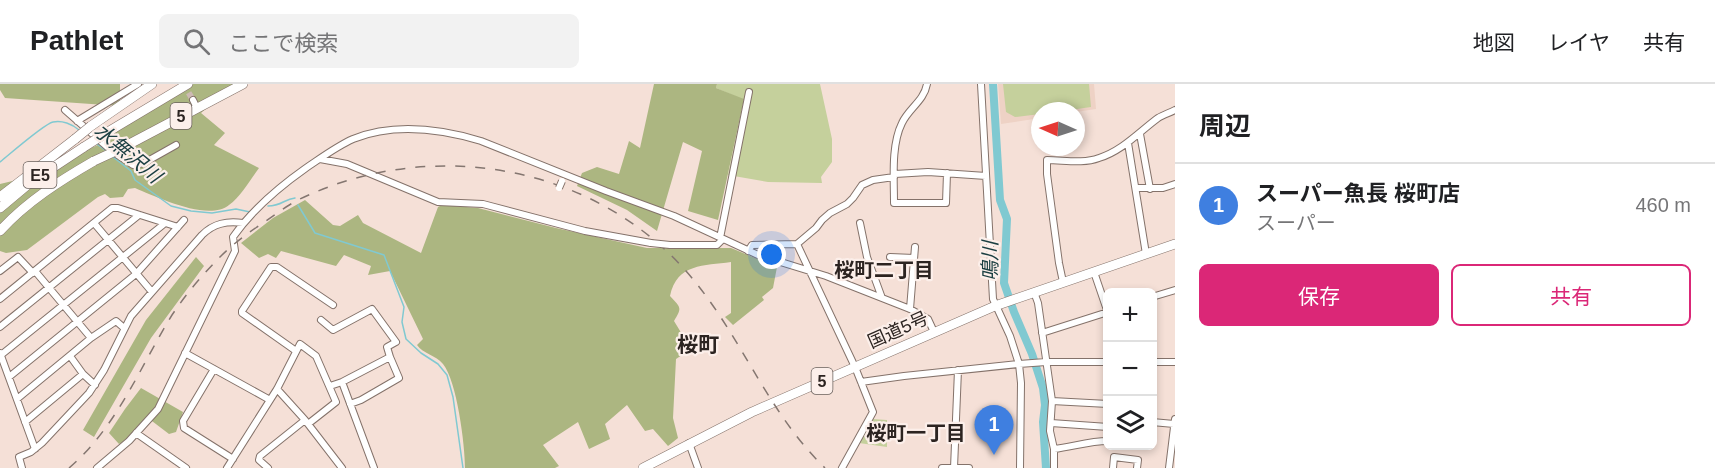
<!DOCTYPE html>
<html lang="ja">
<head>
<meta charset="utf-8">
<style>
  :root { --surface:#fff; --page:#f2f2f2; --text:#202124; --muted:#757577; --line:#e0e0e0; --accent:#db2777 }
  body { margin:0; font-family:Arial,"Noto Sans JP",sans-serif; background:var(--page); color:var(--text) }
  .controls { position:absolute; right:18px; bottom:18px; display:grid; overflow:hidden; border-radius:9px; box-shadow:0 3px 9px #0003 }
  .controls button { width:54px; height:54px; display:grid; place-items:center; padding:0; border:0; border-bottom:2px solid var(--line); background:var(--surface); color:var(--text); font:30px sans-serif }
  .compass { position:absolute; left:1031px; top:18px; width:54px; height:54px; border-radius:50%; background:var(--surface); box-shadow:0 3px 9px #0003; rotate:273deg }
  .you { position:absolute; left:772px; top:171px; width:21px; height:21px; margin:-15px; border:4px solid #fff; border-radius:50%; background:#1a73e8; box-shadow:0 0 0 9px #1a73e833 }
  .badge { display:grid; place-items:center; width:39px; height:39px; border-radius:50%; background:var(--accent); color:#fff; font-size:20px; font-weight:700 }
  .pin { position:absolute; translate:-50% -50px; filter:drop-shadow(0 2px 3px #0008) }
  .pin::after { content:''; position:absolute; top:32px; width:21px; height:18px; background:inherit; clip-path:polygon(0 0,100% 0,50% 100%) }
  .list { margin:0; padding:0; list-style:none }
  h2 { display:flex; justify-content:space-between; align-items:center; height:78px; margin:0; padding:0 24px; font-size:26px }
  h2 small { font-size:20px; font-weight:400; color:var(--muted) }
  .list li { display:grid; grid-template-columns:39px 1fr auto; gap:18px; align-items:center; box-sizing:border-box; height:84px; padding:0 24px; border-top:2px solid var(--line) }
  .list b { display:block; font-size:22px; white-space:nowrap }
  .list p { margin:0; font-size:20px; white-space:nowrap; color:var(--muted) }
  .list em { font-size:20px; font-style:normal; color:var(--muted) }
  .actions { display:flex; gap:12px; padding:18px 24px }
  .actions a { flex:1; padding:14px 0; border:2px solid var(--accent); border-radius:9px; text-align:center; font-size:21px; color:var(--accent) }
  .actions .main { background:var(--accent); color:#fff }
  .icon { flex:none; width:33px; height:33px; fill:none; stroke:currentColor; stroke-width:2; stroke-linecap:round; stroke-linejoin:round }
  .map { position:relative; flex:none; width:1175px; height:384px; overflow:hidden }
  header { display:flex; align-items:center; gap:36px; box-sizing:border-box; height:84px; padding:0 30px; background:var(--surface); border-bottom:2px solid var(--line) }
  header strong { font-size:28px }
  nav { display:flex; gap:33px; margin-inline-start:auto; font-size:21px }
  .search { width:420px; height:54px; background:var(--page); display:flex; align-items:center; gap:15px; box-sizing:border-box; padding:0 21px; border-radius:9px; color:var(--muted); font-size:22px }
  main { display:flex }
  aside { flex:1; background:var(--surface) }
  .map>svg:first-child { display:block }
</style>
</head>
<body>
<header>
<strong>Pathlet</strong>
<div class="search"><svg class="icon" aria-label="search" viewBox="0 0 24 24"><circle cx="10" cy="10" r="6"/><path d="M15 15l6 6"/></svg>ここで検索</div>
<nav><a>地図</a><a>レイヤ</a><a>共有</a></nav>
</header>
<main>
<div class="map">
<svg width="1175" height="384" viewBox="0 0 1175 384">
  <rect width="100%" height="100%" fill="#f5e0d7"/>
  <path fill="#eed2c5" d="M998,0H1094L1096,25L1076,28V27H1040V34L1001,40Z"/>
  <path fill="#c5d09c" d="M717,0H820L832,55V78L821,93L822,99L768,98L728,91L744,16L716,4Z
    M1003,0H1089L1091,23L1063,27H1040V30L1015,33L1006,28Z
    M872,335L887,336V363L859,359Z"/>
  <path fill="#acb681" d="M0,0H120V22L5,14L0,6Z
    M185,0H234L201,29L225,49L214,61L259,84C250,96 241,112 229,121C208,138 157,113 135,104L128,105L123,113L110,114L105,110L98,113L27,166L6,169L0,167V100L29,93L102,59L164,12Z
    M654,0H717L716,4L744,15L718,136L688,127L702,67L683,58L657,147L627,126L577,102L582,89L597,83L619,90L629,57L640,64Z
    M305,116L333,141L340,142L358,131L363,139L421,169L438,123L442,121L478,124L556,144L647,164H731L777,183L773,204L762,213L764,216L733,241L725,233L731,229V178C704,182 677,179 670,212C680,223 683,223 674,237L691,265L676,275L673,334L678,354L668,362L653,345L645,347L627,321L605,340L610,355L589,365L578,338L543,361L559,382L555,384H465C465,361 457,297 443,280C436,271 423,270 417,261L423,255L390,187L368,191L371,182L344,171L336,182L281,167L276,174L268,170L259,174L241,159L273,134Z
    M196,173L204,182L151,254L94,353L83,346L146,236Z
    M141,304L183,328L176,348L169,350L148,334L126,356L119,360L109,349L125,325Z"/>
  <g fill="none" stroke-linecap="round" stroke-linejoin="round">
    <path stroke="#80c9d1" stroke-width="1.5" d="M97,60L105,66
      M113,73L131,87L135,96L171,122L191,127L212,129L236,125L250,128
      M0,78C10,70 44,40 53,38C62,36 72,40 79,46
      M298,121L315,149L384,171L404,223L402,238L406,255L421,269L438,280L447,291L453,313L463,384
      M268,122C282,122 284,115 295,114"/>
    <path stroke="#80c9d1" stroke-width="8" d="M993,0L1000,116L1007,135L1004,199L1014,228L1032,270L1043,304L1045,321L1043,338L1046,384"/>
    <path stroke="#cdbab3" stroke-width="6" stroke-dasharray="6 3" stroke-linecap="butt" d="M184,1L193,16"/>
    <g stroke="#84726a" stroke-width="8">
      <path id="minor" d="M927,0C924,17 909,24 902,39C891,61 894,94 894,119H946L947,89
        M981,0L993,215L1010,252L1019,280L1021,299L1020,384
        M193,16L197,24
        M65,26L113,68L133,81L144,79L176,61
        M77,37L138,0
        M1140,50L1150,105
        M1128,59L1146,170
        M320,75L347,80L438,118L483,120L585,147L651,159
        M895,90L928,88L986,92
        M1136,104H1163L1175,100
        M94,139L152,208
        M860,139L867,173L882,214
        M720,154L749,8
        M797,160L855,283L873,328L842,384
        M670,161H717L722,156
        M748,167L752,161L797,160L816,144L822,136L830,129L847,120L853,114L862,101L873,96L894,93
        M890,173L914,174
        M0,187L18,173L33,189
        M35,187L91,254
        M1094,188L1108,229
        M1063,198L1059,179L1047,90V76C1064,76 1083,80 1099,74C1122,67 1139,48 1158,34C1163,31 1169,29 1175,26
        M1034,208L1038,219L1052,317L1050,347L1054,365V384
        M1152,213L1175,206
        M0,215L112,124H118L178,143
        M910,225L915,163
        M321,236L333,246L372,225L396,258L387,263L390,273
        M0,243L139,131
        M1042,249L1108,228
        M296,267L242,229V227L271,183H277L333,221
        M0,269L35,365
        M185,269L270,316
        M1,271L164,140
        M70,272L83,290L95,301
        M1152,278H1175
        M214,285L183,337L184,344L233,375
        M9,293L136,190L184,136
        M342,298L374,384
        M861,298L904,292L1019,280L1046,278H1108
        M330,302L342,298L390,273L399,294L361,316L350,320
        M277,305L305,336L342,384
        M17,315L91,254L116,237L124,244
        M1052,317L1108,320
        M25,338L83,290
        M1152,338L1174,340
        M1051,339L1108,343
        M136,349L186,384
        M689,359L698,384
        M1054,365C1072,363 1089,357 1108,357
        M22,384L19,373L31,368L42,359L89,309L104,286L131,232L202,151C214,139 227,137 243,139
        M97,384L129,357L158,325L235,167L233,153C252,126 279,103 306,84C321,74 337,62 353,55C393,39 441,45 481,57L606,107L674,132L758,171L826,192L910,225L928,235L934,248
        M227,384L277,305L300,260L316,272L336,318L308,340
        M268,384L259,376L260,372L305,336
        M942,384H969
        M954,384L958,286
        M1113,384L1114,373L1138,376L1137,384
        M1169,384L1175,335"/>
    </g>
    <g stroke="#84726a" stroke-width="10">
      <path id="highway" d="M91,42L152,0
        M106,49L188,0
        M120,65L243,0
        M0,113L75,55
        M0,124L31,98L84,63
        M0,147C26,118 61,96 94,77
        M643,384L752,328L995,222L1175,160"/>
    </g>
    <use href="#minor" stroke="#fff" stroke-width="6"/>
    <use href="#highway" stroke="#fff" stroke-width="9"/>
    <path stroke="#847670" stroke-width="1.5" stroke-dasharray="10 10" stroke-linecap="butt" d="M69,384C117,343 140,283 172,231C186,210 203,190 221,172C232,161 244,152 257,143C271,134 284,123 300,115C429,53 590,79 686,187C740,248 766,327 825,384"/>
    <g stroke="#84726a" stroke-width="8" stroke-linecap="butt">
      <path id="minor-bridge" d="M559,104L562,97
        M651,159L670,161"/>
    </g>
    <g stroke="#84726a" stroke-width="10" stroke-linecap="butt">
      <path id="highway-bridge" d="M75,55L91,42
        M84,63L106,49
        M94,77L120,65"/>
    </g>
    <use href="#minor-bridge" stroke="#fff" stroke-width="6"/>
    <use href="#highway-bridge" stroke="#fff" stroke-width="9"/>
  </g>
  <g text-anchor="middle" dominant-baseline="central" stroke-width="4.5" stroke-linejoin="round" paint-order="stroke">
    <g fill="#fcefea" stroke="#6a615d" stroke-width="1.5">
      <rect x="170.5" y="19" width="21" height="26" rx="4.5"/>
      <rect x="23.5" y="78" width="33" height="26" rx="4.5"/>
      <rect x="811.5" y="284" width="21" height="26" rx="4.5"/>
    </g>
    <g font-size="16" font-weight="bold" fill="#2c2421">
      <text x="181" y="32">5</text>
      <text x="40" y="91">E5</text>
      <text x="822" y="297">5</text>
    </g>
    <g font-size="18" fill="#2c2421" stroke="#fcefea">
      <text transform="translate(898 246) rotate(-24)">国道5号</text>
    </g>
    <g font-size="20" font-style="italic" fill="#1a3e41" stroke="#fcefea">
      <text transform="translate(128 69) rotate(40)">水無沢川</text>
      <text transform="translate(990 177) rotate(-90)">鳴川</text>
    </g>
    <g font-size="20" font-weight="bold" fill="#2c2421" stroke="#fcefea">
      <text x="884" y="186">桜町二丁目</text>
      <text x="916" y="349">桜町一丁目</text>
    </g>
    <g font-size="21" font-weight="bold" fill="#2c2421" stroke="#fcefea">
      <text x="698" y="260">桜町</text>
    </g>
  </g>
</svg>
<div class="controls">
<button>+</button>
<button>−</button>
<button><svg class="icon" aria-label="layers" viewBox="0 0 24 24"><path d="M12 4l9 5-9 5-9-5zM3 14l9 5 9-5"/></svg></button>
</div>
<svg class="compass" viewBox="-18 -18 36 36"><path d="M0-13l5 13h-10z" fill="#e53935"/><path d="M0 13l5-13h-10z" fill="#757577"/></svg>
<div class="you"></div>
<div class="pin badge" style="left:994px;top:371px;background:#3f7fe0">1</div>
</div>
<aside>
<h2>周辺<small></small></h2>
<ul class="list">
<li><span class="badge" style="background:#3f7fe0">1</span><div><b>スーパー魚長 桜町店</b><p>スーパー</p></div><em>460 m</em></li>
</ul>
<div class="actions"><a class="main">保存</a><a>共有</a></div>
</aside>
</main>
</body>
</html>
